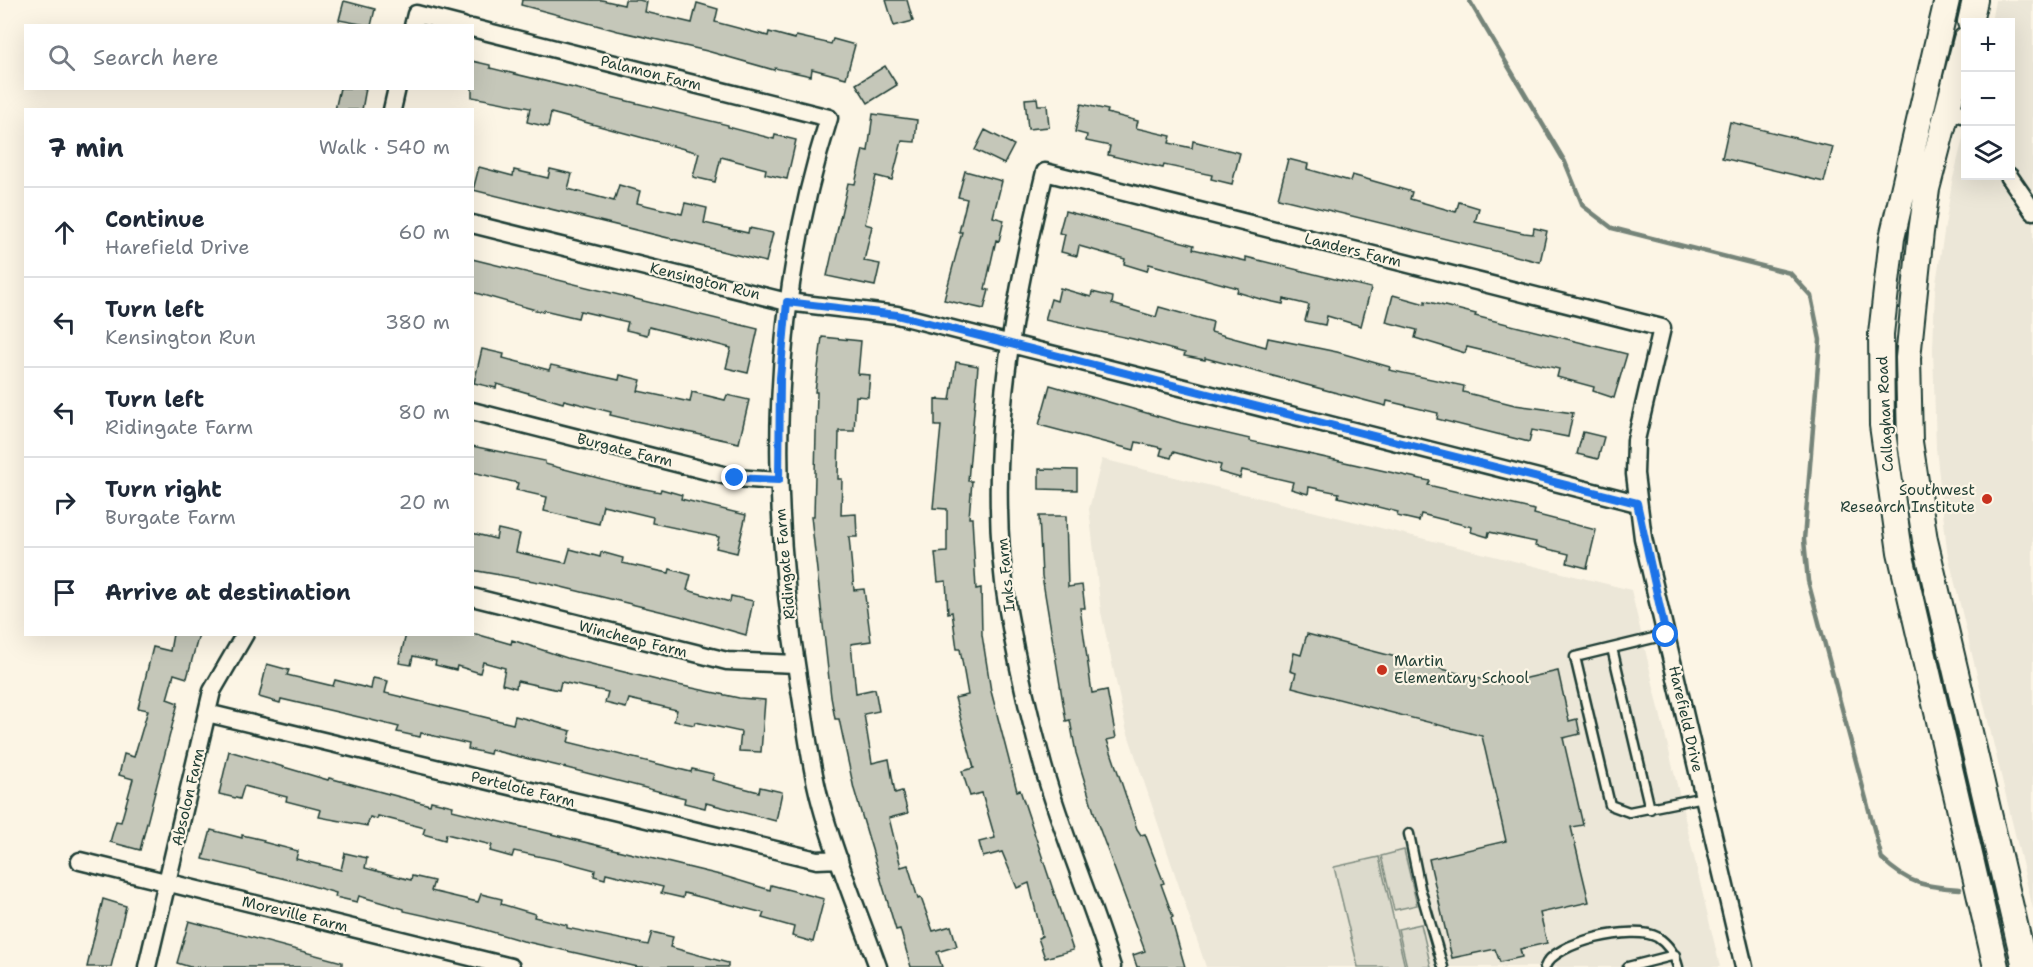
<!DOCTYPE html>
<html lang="en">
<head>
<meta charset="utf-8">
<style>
  :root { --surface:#fff; --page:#f2f2f3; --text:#1f2937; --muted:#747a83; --line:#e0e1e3 }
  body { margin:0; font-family:"Shantell Sans",sans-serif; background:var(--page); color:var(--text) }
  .controls { position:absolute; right:18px; top:18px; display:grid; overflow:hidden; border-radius:0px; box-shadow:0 6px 24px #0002 }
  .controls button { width:54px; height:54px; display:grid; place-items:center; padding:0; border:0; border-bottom:2px solid var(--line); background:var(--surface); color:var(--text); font:30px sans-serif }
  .stop { position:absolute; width:18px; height:18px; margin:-14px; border:4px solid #1a73e8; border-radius:50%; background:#fff }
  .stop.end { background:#1a73e8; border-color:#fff; box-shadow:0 2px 6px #0008 }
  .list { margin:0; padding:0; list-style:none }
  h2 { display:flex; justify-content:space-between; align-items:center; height:78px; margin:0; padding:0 24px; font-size:26px }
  h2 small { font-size:20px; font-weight:400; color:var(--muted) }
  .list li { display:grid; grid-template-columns:39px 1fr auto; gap:18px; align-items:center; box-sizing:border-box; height:90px; padding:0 24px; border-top:2px solid var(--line) }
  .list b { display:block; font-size:22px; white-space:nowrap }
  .list p { margin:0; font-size:20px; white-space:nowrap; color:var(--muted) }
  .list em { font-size:20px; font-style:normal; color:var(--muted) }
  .icon { flex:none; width:33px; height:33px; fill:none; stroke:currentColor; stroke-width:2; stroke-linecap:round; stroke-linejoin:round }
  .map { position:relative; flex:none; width:2033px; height:967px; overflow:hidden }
  .search { position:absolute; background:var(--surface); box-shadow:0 6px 24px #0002; left:24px; top:24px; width:450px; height:66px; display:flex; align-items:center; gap:15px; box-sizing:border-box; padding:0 21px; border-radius:0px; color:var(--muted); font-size:22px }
  .panel { position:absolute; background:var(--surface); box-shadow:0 6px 24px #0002; left:24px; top:108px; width:450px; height:528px; border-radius:0px }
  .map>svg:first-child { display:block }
</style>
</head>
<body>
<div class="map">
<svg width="2033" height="967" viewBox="0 0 2033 967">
  <rect width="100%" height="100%" fill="#fcf5e5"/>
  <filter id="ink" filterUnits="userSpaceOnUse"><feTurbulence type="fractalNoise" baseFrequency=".0167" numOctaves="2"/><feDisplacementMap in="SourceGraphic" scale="12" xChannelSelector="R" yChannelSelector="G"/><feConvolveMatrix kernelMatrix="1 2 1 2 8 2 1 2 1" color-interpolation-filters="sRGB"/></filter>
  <g filter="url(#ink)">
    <path fill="#ece7d8" d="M1995,0H2033V909L1947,550L1936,448L1933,350L1935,289L1952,182L1965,131L1966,176H2010V22H1991Z
      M1102,459L1631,590L1720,967H1206L1126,728L1101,612L1089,509Z"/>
    <path fill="#dcdacc" stroke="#7e8c80" stroke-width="1.5" d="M1404,850L1417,905L1394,910L1381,856Z
      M1379,857L1405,967H1358L1334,867Z
      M1421,924L1431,967H1407L1398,929Z"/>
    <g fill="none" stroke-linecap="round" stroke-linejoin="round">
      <path stroke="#758479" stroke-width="4.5" d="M1469,0L1565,162L1583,206L1612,228L1790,273L1811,296L1820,340L1804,540L1808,581L1882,859C1908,884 1926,887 1960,889"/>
    </g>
    <path fill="#c5c7b9" stroke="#1f3d34" stroke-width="1.5" d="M522,0H602L624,5L625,0H639L647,2L645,12L692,23L697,3L718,9L715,22L768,36L769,32L795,39L796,36L831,44L833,39L855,45L846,78L812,69L811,76L775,68L774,70L707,51L618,31L521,5Z
      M886,0H907L913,21L894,26Z
      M344,1L375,9L371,26L339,20Z
      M472,61L490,65V68L728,125V127L774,139L775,135L796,140L787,179L765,174L766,169L721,157L715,182L693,177L699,153L551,113L548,127L527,122L530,108L472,97Z
      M885,66L897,85L868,103L856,84Z
      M340,88H366L362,110H335Z
      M1037,98L1038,105H1047L1049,127L1028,129L1025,99Z
      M1081,104L1108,110L1107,113L1138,121L1136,128L1171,136L1169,143L1192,148L1193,141L1240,153L1232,184L1211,179L1212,175L1164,165L1163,168L1108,155L1110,146L1086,141L1087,135L1075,132Z
      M873,114L917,120L915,142L902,141L892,180L876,176L865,224L872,226L864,261L880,264L875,286L827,276L848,183L855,184L863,150L868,151Z
      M1730,122L1833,147L1824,182L1722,158Z
      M985,130L1014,145L1004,164L975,150Z
      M1288,159L1308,164L1307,169L1350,181L1352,175L1412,192L1410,199L1456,212L1459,202L1479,208L1475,222L1524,233L1533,234L1534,228L1547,231L1540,262L1278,198Z
      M479,167L513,176L514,170L548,178L550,169L572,174L568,189L614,201L619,185L640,191L637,203L682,214L685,203L707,208L704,223L748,233L749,228L773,233L766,262L473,190Z
      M965,171L1002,181L993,217L1004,220L999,241L996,240L985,289L989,290L984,309L944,300L962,232H959L967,199L958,197Z
      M1065,211L1194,245L1193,249L1246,261V257L1371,288L1361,326L1327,316L1325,325L1305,321L1309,305L1284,299L1283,304L1260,299L1237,292L1238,288L1149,264L1147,271L1124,264L1125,259L1079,246L1077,256L1061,252L1065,234L1059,233Z
      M472,259L758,329L748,373L726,368L731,348L649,327L647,335L626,330L628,322L580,311L578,318L544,310L543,312L472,292Z
      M1060,288L1091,297L1092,292L1113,297L1112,304L1156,317L1159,307L1213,322L1211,332L1266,347L1268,338L1337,352L1390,367L1389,370L1464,386L1463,392L1515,405L1573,413L1568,437L1532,430L1529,442L1437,419L1438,413L1387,401L1386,406L1205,358V360L1184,356L1185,353L1133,339L1045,320L1051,299L1057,301Z
      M1393,295L1425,304V301L1476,314L1475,316L1627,354L1614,398L1593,391L1594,387L1557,377L1559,369L1467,347L1465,353L1415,338L1417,330L1386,322Z
      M822,337L861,341L858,374L870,375L868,397L856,396L854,431H839L838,479H842L841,515L856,514L857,537H849L854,590L864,589L871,641L851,644L856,693L875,689L879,711L864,714L872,763L889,759L895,793L902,791L908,813L889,818L901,867L908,865L918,899L921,898L933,931L951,926L957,946L937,952L942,967H911L900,929L896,930L854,789L839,719H835L831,697L811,516H814L817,392H815Z
      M482,349L504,354L503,358L549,370L551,365L619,380L620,375L641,380L638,391L690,402L692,392L725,400L727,395L749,400L739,443L631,420L610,415L611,412L564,400L563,403L497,384L496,388L474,383Z
      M956,362L978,366L968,481H972L969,518H972L976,589L981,588L982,635L991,691L1017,791L1020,790L1073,950L1045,958L1038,938L1042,936L1029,883L1017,888L1002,852L983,857L979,842L995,838L982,793L970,796L962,771L974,768L955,698L968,695L960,649H957L952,612L948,613L946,581L938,582L935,553L947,552V509L933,508L941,426H935V399L950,400Z
      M1050,385L1181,423L1250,439V441L1430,481L1428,485L1535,510L1534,514L1596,530L1587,568L1567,563L1569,554L1535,546L1536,542L1489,532L1488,537L1471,532L1472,527L1421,514L1419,521L1397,516L1398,512L1338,497L1339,493L1309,487L1308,494L1291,489L1293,482L1242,470L1240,478L1219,472L1221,465L1173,452L1171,458L1160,455L1162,448L1136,442L1134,450L1039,425Z
      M1583,432L1604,437L1598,459L1577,454Z
      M472,446L545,461V464L625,485L660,492L661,489L682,495L681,499L746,515L737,553L716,548L719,537L652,523L653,517L603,505L599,524L544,511L547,497L516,490L518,483L472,472Z
      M1039,469L1077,470V490L1039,489Z
      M1039,516H1066L1068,587L1082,585L1085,608H1080L1092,693L1107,690L1116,738L1107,740L1137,829L1141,835L1145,834L1164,883L1161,884L1173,917L1171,918L1185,967H1137L1133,955L1145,951L1097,822L1076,753L1070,720L1066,721L1042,576Z
      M498,529L520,534L516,552L566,563L570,549L600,557L601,552L623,558L622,563L669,573L670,569L691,575L687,590L730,602L731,596L753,601L746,635L680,616L545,583L472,570V533L496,539Z
      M173,634H199L187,678L174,674L167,699L178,703L140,850L110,842L116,821L121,822L133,779L119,775L124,754L134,757L148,710L138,708L153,647L170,651Z
      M406,634H476L511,644L512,640L567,658L669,683L739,698L765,700L761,752L739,751L741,732L695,722L694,725L674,721L677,710L629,699L626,708L605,703L608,692L561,682L559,690L517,681L516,688L502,684L505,668L483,662L480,673L457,666L456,670L435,665L436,661L413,656L411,665L399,663Z
      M1307,634L1500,684L1558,671L1569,721L1577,719L1580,734L1563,738L1583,825L1571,827L1589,902L1540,913L1547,943L1520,949L1522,957L1500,962L1495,949L1452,958L1429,859L1506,841L1482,736L1292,687L1296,673L1290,671L1294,653L1301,655Z
      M267,664L289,670L287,675L333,686L335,680L371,689L373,678L388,681L385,693L402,697L513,724L515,716L534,721L571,731L568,742L691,772L692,769L714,774L712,780L759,792L760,787L782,792L776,821L706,803L705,808L684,803L685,798L563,767L491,750L490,754L468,749L469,744L421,733L420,737L397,732L399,727L363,718L281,699L280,703L259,697Z
      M229,751L328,780L329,778L430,805L431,801L453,806L452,810L724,876L770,890L771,885L824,899L813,942L792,936L794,927L762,918L764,913L684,893L683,898L661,893L663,887L606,873L605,879L594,876L595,870L561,861L514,851L512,857L490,851L492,845L446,834L445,840L423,834L425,828L378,816L377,819L370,817L367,826L319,817L321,810L286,801L287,797L244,786L240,799L219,794Z
      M211,830L242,838V835L264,840L263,842L298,851L296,859L341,870L345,853L367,858L365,868L411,880L412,876L434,881L431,891L478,902L481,894L502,899L501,904L535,914L534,917L567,925V928L648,945L652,932L673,937L670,947L728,963V967H638L523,941L472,926L404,911V909L359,896L357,902L335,897L336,893L302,883L203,859Z
      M103,899L126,906L111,967H87Z
      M189,921L342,962V967H190L177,963Z"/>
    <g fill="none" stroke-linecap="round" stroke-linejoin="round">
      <g stroke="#1f3d34" stroke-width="13">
        <path id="service" d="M1666,635L1575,657L1610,805L1629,812L1704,797
          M1612,648L1650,809
          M1409,834L1420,888L1443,967
          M1545,967C1553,942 1635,924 1657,937C1668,944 1675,955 1678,967
          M1628,967L1675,955"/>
      </g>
      <g stroke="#1f3d34" stroke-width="21">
        <path id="minor" d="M413,26L416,14L463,26
          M472,28L829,118C770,304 768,493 799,684C806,724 810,766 821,804C836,860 859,913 878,967
          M392,110L397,88
          M1948,110L1966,115
          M2009,176L2033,211
          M472,224L787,302L897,315L1637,503
          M472,411L735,478L779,481
          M472,597L727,661L796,664
          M207,713L817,860L839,859
          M80,861L511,967
          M147,967L212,691L245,634
          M1112,967C1091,899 1062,834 1043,766C1029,715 1017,663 1008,611C984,465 1010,313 1045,172L1662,328L1636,440L1635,474L1643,538L1744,967"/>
      </g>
      <g stroke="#1f3d34" stroke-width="28">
        <path id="secondary" d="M1947,0L1892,238L1881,334L1882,425L1900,552L1996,967
          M1970,22L1975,0
          M1966,39L1927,189L1921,232L1908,358L1910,442L1925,540L2025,967"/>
      </g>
      <use href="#service" stroke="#fcf5e5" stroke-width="8"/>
      <use href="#minor" stroke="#fcf5e5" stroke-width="16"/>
      <use href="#secondary" stroke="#fcf5e5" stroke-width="24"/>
    </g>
  </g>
  <g fill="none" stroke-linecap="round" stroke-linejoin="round" filter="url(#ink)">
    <path stroke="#1a73e8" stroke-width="8" d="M735,478L779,480L780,378L787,302L897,315L1637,503L1666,635"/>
  </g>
  <g fill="#c8321e" stroke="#fcf5e5" stroke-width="2">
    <circle cx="1987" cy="499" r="6"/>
    <circle cx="1382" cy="670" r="6"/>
  </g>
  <g text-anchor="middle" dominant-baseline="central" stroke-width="4.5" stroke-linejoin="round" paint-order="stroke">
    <g font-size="15" fill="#1f3d34" stroke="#fcf5e5">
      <text transform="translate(651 73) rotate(14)">Palamon Farm</text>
      <text transform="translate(1353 250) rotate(14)">Landers Farm</text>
      <text transform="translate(705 281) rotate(14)">Kensington Run</text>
      <text transform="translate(1885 414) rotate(-93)">Callaghan Road</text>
      <text transform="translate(625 450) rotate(14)">Burgate Farm</text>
      <text transform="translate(785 564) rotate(-95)">Ridingate Farm</text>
      <text transform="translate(1006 575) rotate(-96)">Inks Farm</text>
      <text transform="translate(633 639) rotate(14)">Wincheap Farm</text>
      <text transform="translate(1686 719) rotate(77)">Harefield Drive</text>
      <text transform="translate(523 789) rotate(14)">Pertelote Farm</text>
      <text transform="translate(188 797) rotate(-77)">Absolon Farm</text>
      <text transform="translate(295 914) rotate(14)">Moreville Farm</text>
    </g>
    <g font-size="15" fill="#1f3d34" stroke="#fcf5e5" text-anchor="end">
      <text x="1975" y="490">Southwest<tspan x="1975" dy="17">Research Institute</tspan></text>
      <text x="1394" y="661" text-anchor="start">Martin<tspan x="1394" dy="17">Elementary School</tspan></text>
    </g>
  </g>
</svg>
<div class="controls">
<button>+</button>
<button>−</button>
<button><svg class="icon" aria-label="layers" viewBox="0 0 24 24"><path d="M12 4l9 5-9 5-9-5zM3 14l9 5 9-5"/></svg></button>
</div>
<div class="stop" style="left:1666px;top:635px"></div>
<div class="stop end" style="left:735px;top:478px"></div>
<div class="search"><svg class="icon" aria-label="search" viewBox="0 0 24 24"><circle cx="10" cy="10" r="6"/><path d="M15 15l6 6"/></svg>Search here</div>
<section class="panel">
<h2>7 min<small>Walk · 540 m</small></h2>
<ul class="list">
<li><svg class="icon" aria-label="ahead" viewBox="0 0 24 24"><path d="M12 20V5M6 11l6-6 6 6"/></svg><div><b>Continue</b><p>Harefield Drive</p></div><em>60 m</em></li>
<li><svg class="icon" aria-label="left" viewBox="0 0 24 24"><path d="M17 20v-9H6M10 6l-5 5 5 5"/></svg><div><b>Turn left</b><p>Kensington Run</p></div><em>380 m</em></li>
<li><svg class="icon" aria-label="left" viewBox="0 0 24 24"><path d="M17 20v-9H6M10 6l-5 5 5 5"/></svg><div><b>Turn left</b><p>Ridingate Farm</p></div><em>80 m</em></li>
<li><svg class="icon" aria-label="right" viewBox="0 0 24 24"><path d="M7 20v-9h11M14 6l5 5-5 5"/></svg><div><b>Turn right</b><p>Burgate Farm</p></div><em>20 m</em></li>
<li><svg class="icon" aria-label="arrive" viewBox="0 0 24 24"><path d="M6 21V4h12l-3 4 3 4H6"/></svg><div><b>Arrive at destination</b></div></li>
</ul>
</section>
</div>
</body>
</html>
